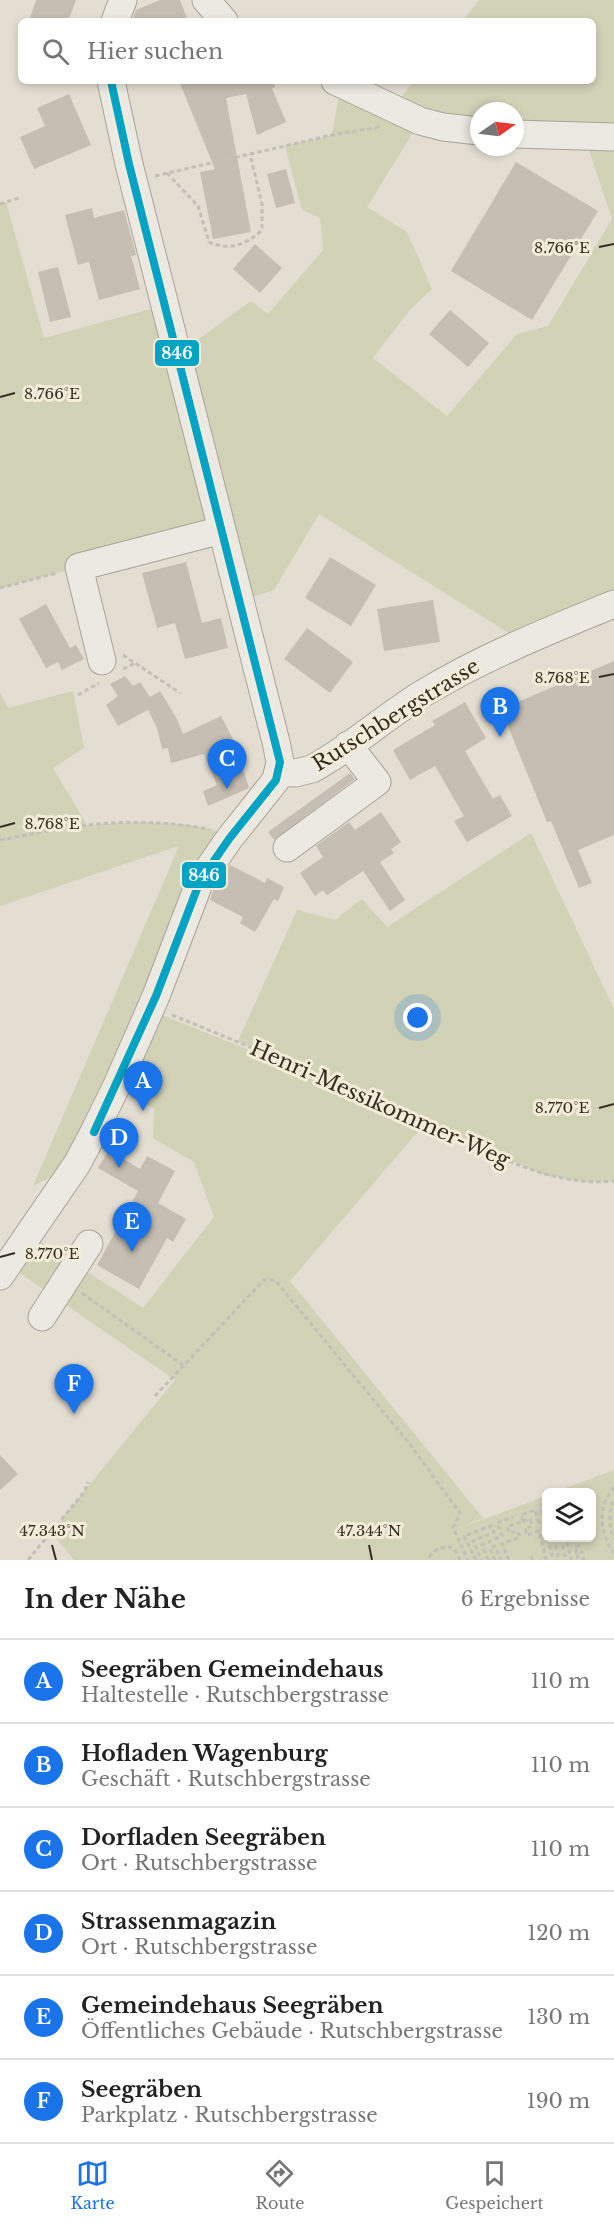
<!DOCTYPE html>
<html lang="de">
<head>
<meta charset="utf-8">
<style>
  :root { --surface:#fff; --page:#f6f6f6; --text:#222; --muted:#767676; --line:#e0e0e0; --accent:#1a73e8 }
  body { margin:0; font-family:"Libre Baskerville",serif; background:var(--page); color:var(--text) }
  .controls { position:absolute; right:18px; bottom:18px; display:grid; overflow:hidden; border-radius:9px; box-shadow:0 3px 9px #0003 }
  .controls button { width:54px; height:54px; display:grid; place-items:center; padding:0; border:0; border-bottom:2px solid var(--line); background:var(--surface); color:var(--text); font:30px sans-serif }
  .compass { position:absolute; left:470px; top:102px; width:54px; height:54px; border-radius:50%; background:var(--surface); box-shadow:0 3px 9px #0003; rotate:76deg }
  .you { position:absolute; left:418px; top:1018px; width:21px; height:21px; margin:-15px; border:4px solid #fff; border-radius:50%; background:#1a73e8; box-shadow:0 0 0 9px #1a73e833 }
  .badge { display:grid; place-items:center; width:39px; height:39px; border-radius:50%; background:var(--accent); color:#fff; font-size:20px; font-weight:700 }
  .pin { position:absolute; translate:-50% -50px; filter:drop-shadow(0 2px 3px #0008) }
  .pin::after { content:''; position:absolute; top:32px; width:21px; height:18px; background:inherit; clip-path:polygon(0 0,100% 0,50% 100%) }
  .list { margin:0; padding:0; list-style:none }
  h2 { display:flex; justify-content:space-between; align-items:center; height:78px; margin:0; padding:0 24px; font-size:26px }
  h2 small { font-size:20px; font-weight:400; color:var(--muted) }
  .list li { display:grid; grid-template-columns:39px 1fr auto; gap:18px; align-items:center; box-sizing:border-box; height:84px; padding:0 24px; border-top:2px solid var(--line) }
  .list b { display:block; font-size:22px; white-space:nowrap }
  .list p { margin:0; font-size:20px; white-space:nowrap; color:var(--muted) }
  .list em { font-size:20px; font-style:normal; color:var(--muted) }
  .icon { flex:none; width:33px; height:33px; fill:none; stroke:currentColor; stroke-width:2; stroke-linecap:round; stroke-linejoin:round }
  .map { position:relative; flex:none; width:614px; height:1560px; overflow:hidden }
  .search { position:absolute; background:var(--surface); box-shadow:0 3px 9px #0003; left:18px; right:18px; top:18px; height:66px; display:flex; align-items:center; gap:15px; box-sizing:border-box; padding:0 21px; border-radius:9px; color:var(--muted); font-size:22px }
  .sheet { height:582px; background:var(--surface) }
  nav { display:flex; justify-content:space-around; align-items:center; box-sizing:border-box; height:84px; border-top:2px solid var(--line); background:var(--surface); font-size:16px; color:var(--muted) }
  nav a { display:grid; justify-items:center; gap:3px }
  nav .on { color:var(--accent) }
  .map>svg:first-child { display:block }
</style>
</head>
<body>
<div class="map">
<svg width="614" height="1560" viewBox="0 0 614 1560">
  <rect width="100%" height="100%" fill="#e3ded1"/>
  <path fill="#d1d2b6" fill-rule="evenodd" d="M479,0H614V604L523,642L319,514L274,590L240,601L221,530L0,588V204L6,202L44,338L165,305L178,354L251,301L268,314L323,250L320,218L302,210L285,146L332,135L341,84L392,109L414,81H593V21H462ZM479,111H515V134L585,138L612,219L548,326L517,334L447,416L373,358L409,311L432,289L407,232L367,207L420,121L479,131Z
    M73,691L84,748L53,768L87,825L137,822L181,824L212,829L229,839L157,1013L381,1103L238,1041L297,910L335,920L362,899L387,927L531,833L614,1009V1181L591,1182L547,1176L483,1149L426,1122L290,1281L483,1518L460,1528L546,1496V1538H592V1492H555L614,1470V1560H74L51,1532L175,1380L8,1265L29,1234L143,1308L214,1217L194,1162L153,1138L154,1108L139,1102L117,1086L77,1164L33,1186L179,846L0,906V692L8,708Z"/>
  <path fill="#c6beb2" d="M36,0H76L68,21H29Z
    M160,0H180L188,21H132L136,10Z
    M179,81H274L275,87L272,88L286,122L257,135L246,94L226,98L251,232L213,239L200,172L215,169Z
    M69,94L91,145L34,169L20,137L45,126L37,108Z
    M516,162L598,211L532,320L451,271Z
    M286,169L295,203L276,208L267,174Z
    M92,208L94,218L124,210L136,255L131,256L140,289L99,300L89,262L78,265L65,215Z
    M255,244L282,268L260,293L233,269Z
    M58,267L71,317L50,322L38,272Z
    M450,310L489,343L468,367L429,334Z
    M330,557L376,585L351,626L305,598Z
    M186,562L202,623L221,618L228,648L185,659L175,623L157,628L142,573Z
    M433,600L440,642L384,651L377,609Z
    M46,604L70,648L76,645L84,659L62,670L58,662L46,668L19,619Z
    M307,628L353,662L330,693L284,659Z
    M614,661V835L578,850L592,883L579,888L551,821L547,822L501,709Z
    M125,676L133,686L140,682L150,697L160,691L177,719L183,734L221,716L235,743L249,788L208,806L203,791L217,785L204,754L171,763L168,748L162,749L157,728L148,710L118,726L106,705L118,696L110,684Z
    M465,702L486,738L465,751L493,799L500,795L512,816L467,842L454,821L464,816L435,766L410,780L393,750L435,725L432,721Z
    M350,773L355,779L274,840L268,832Z
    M381,812L401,842L391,849L394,853L380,862L405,900L390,911L363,871L327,895L323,890L315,896L300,873L323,857L316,846L349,822L355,830Z
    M230,865L265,883L267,878L284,887L278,901L274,899L255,932L240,923L243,917L210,900L214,888Z
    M109,1150L140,1169L147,1156L175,1171L158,1203L186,1219L173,1242L167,1238L139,1289L97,1265L138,1191L98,1168Z
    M0,1455L18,1474L0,1490Z"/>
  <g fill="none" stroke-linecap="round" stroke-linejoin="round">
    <g stroke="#a9a399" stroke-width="29">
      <path id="minor" d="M206,0L224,21
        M115,21L123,0
        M335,81L420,121L443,127L479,131
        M515,134L614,137
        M102,661L79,567L222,530
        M279,772L295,773L312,769C351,748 385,717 422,694C483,657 548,631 614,604
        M287,848L377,782L348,745
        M0,1276L77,1164L94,1132L117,1085L156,996L200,881L229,839L276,780L280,762L276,742L129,164L111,81
        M42,1317L89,1244"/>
    </g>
    <path stroke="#c4c0b9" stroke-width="3" stroke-dasharray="4.5 3" stroke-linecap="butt" d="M167,173L198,206L209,242C229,251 246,245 262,230V204L250,154
      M155,176L332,135L380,127
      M0,204L19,198
      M0,588L57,573
      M123,655L180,693
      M123,669L135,663
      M78,695L99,683
      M0,840C29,835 58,828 88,825C129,820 169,822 209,829
      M172,1015C254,1048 335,1083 417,1118C481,1145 541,1188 614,1181
      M82,1293L184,1366
      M155,1396L264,1280H275L409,1443L460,1513L453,1528L468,1560
      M614,1487C598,1506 599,1533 614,1553
      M614,1504L612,1503C609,1517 609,1527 614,1539
      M546,1506L541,1508L543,1514L546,1513
      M523,1521L530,1519L532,1526L525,1528L527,1535L539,1531L546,1560
      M544,1522L546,1533
      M548,1538L553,1560
      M554,1538L559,1560
      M561,1538L566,1560
      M566,1538L567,1542L572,1540L571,1538
      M578,1538L580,1545L575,1547L577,1554L582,1552L584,1560
      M567,1542L571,1560
      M577,1554L578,1560
      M531,1556L532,1560
      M429,1557C437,1548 442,1545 454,1548L460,1560
      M28,1560L85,1491L88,1482
      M476,1560L464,1536L491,1526L494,1532L473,1541L482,1560
      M488,1560L482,1545L502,1536L497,1523L513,1517
      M495,1560L490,1548L495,1546L501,1560
      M509,1560L502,1544L520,1537L517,1531L510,1533L507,1527L523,1521L521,1515L535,1510L539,1524L546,1521"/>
    <use href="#minor" stroke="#ece9e2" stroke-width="27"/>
    <g stroke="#f3ecd9" stroke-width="12">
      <path id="bus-1" d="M94,1132L156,996L200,881L229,839L276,780L280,762L129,164L111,81"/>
    </g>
    <use href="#bus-1" stroke="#03a3c5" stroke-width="8"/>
  </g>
  <path fill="none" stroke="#382d22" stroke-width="2" d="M599,247L614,244M0,397L15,393M599,677L614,674M0,827L15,823M599,1108L614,1104M0,1257L15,1253M52,1545L56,1560M369,1545L372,1560"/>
  <g text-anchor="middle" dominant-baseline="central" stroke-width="6" stroke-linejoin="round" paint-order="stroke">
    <g font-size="21" fill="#382d22" stroke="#f3ecd9">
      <text transform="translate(396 715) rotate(-32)">Rutschbergstrasse</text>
      <text transform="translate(380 1104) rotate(24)">Henri-Messikommer-Weg</text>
    </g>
  </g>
  <g font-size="15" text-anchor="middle" fill="#382d22" stroke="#f3ecd9" stroke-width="6" stroke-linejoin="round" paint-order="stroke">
    <text x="562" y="253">8.766°E</text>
    <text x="52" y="399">8.766°E</text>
    <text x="562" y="683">8.768°E</text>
    <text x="52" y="829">8.768°E</text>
    <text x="562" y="1113">8.770°E</text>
    <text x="52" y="1259">8.770°E</text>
    <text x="52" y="1536">47.343°N</text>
    <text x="369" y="1536">47.344°N</text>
  </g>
  <g stroke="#f3ecd9" stroke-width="2">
    <rect x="154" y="339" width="46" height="28" rx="6" fill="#03a3c5"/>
    <rect x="181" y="861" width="46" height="28" rx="6" fill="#03a3c5"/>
  </g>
  <g font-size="16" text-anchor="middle" font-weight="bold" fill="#fff">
    <text x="177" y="359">846</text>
    <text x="204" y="881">846</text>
  </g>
</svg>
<div class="controls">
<button><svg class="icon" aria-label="layers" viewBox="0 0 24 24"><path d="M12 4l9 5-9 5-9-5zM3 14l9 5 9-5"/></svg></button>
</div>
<svg class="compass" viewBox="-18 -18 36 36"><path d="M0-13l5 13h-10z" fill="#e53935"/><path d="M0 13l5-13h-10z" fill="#767676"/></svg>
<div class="you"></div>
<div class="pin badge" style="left:143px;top:1111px">A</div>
<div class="pin badge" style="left:500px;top:737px">B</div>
<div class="pin badge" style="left:227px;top:789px">C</div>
<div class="pin badge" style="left:119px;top:1168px">D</div>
<div class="pin badge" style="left:132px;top:1252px">E</div>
<div class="pin badge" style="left:74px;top:1414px">F</div>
<div class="search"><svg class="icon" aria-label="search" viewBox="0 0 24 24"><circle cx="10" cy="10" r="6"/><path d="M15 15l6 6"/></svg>Hier suchen</div>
</div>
<section class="sheet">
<h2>In der Nähe<small>6 Ergebnisse</small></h2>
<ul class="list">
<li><span class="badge">A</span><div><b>Seegräben Gemeindehaus</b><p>Haltestelle · Rutschbergstrasse</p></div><em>110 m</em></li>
<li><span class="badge">B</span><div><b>Hofladen Wagenburg</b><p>Geschäft · Rutschbergstrasse</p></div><em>110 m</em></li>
<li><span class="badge">C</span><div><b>Dorfladen Seegräben</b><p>Ort · Rutschbergstrasse</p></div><em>110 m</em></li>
<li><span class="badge">D</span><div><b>Strassenmagazin</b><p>Ort · Rutschbergstrasse</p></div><em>120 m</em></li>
<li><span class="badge">E</span><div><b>Gemeindehaus Seegräben</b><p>Öffentliches Gebäude · Rutschbergstrasse</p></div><em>130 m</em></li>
<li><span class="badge">F</span><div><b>Seegräben</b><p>Parkplatz · Rutschbergstrasse</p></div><em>190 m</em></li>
</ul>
</section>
<nav>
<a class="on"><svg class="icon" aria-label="map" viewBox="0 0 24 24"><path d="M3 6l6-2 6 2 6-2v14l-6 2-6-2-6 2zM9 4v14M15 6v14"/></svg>Karte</a>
<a><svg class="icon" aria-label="directions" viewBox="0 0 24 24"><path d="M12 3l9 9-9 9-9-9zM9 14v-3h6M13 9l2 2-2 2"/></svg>Route</a>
<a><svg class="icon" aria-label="saved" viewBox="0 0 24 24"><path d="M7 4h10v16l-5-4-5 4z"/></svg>Gespeichert</a>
</nav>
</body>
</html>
